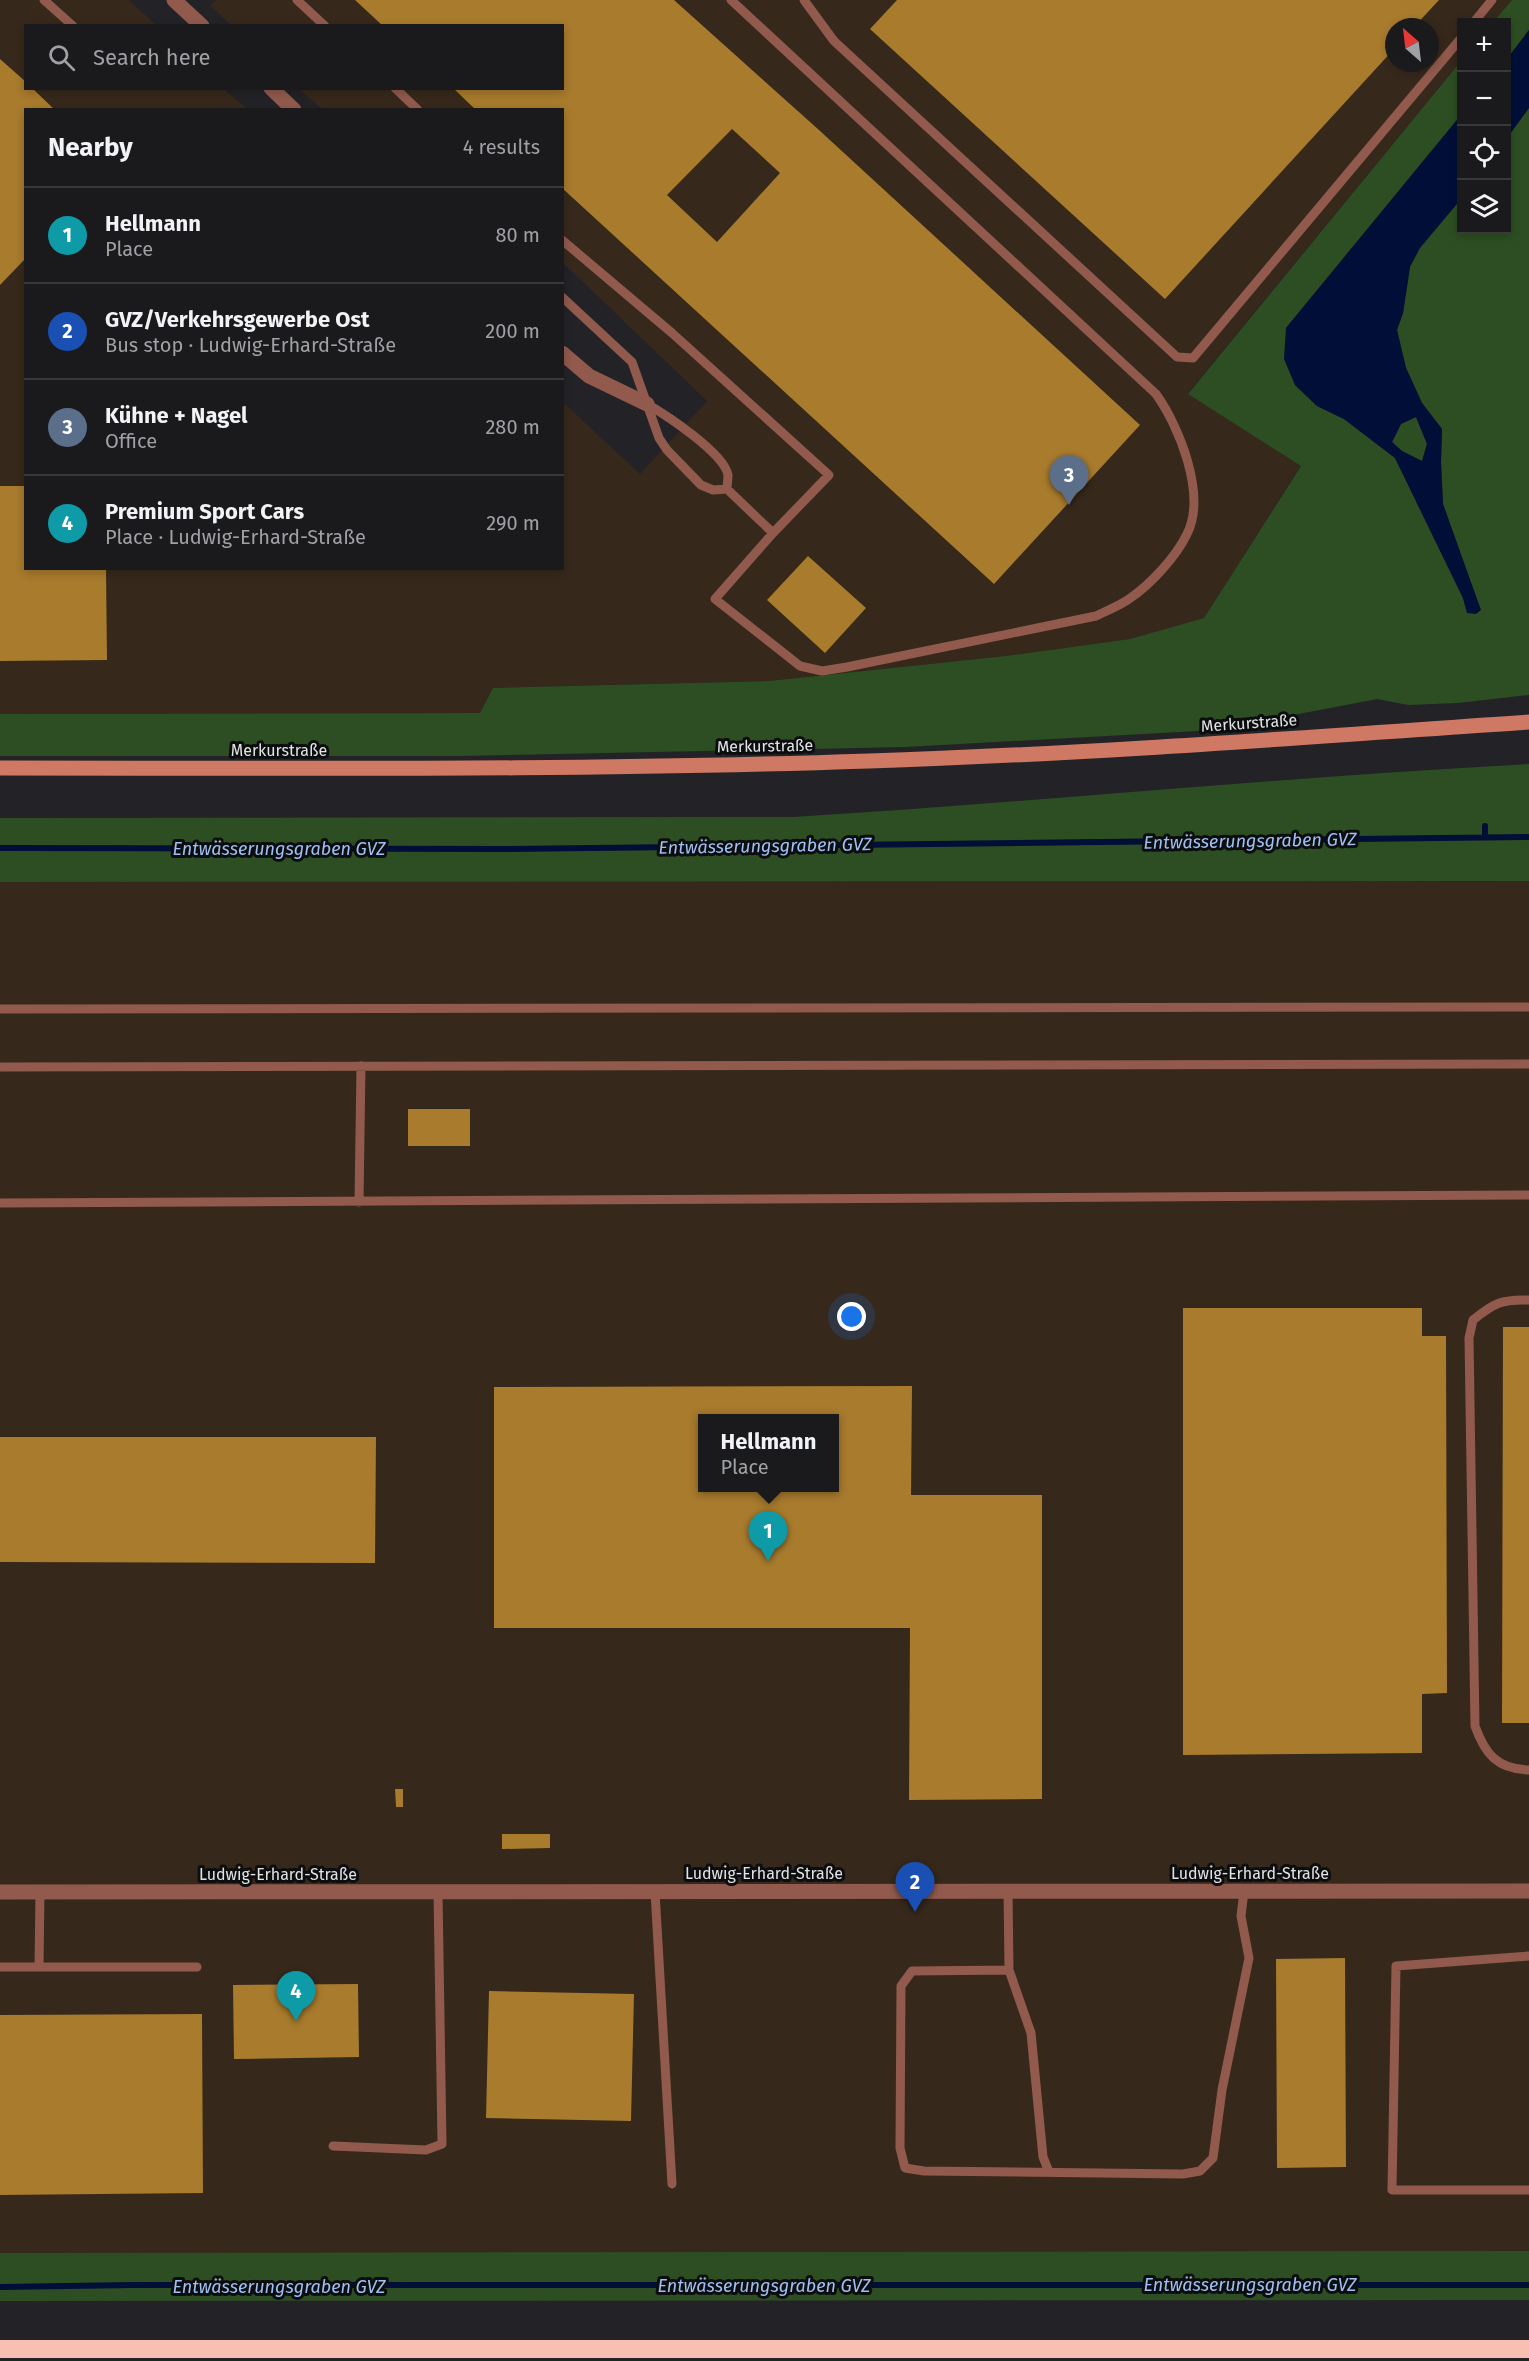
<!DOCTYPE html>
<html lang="en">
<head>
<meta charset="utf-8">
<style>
  :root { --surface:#1a1a1d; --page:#27272a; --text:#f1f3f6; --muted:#9fa1a4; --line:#38383b; --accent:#8c9099 }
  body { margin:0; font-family:"Fira Sans",sans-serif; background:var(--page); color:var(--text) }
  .controls { position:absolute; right:18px; top:18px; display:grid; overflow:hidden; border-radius:0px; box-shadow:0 3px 9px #0003 }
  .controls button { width:54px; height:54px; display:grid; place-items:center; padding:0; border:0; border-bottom:2px solid var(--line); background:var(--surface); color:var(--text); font:30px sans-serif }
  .compass { position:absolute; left:1385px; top:18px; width:54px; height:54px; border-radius:50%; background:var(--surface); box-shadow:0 3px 9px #0003; rotate:332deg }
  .you { position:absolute; left:852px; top:1317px; width:21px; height:21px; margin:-15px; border:4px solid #fff; border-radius:50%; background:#1a73e8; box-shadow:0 0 0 9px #1a73e833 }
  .badge { display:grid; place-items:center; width:39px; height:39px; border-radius:50%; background:var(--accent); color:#fff; font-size:20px; font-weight:700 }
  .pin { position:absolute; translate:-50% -50px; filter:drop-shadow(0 2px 3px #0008) }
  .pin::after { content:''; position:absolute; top:32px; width:21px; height:18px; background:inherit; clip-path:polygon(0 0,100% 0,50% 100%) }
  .popup { position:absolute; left:698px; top:1414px; width:141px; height:78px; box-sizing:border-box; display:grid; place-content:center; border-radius:0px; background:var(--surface); filter:drop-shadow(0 2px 4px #0005); font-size:20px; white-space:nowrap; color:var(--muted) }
  .popup b { font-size:22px; color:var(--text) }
  .popup::after { content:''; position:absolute; left:50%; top:100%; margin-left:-12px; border:12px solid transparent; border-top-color:var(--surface) }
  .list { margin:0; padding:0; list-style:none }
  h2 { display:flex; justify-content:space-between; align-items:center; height:78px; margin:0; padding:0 24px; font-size:26px }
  h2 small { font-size:20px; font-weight:400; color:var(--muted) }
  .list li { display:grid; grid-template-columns:39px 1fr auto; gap:18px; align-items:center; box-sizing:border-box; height:96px; padding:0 24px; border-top:2px solid var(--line) }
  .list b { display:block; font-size:22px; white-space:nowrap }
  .list p { margin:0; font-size:20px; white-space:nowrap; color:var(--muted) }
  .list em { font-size:20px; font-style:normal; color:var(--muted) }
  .icon { flex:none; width:33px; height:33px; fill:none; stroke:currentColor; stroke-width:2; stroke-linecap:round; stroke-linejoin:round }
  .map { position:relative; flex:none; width:1529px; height:2361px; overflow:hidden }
  .search { position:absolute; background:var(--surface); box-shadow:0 3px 9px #0003; left:24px; top:24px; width:540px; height:66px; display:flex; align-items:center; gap:15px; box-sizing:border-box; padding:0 21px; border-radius:0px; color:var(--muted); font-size:22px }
  .panel { position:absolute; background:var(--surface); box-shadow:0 3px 9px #0003; left:24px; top:108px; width:540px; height:462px; border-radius:0px }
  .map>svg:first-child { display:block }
</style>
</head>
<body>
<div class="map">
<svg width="1529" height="2361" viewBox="0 0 1529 2361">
  <rect width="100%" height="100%" fill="#232327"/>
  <path fill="#36281b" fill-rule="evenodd" d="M0,0H129L156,25L26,26V88L224,89L247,109L26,110V568H562L563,402L640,474L707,401L563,263L562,110L322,109L299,89L562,88V26L231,25L210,6L216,0H1512L1493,22H1462L1461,61L1188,393L1301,465L1204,618L1130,639L1006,656L769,681L493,688L480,713L0,714ZM1394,27H1430V63H1394Z
    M1529,881V2252L0,2254V882ZM702,1418H834V1488H702Z"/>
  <path fill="#2d4e22" d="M1512,0H1529V30L1507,59L1506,22H1493Z
    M1461,61V115L1286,328L1295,385L1317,406L1344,419L1395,458L1463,598L1467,613L1460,552L1443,504L1441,462L1442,429L1422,403L1406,368L1397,330L1403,313L1410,267L1419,248L1461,199L1462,230H1506L1507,138L1529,108V695L1458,703L1408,705L1377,699L1216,730L905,747L461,756H0V714L480,713L493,688L769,681L1006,656L1130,639L1204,618L1301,466L1188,394Z
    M1416,417L1427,444L1422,461L1402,451L1392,442L1401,424Z
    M1529,764V881L0,882V818L794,817C1039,802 1284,777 1529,764Z
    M1529,2251V2300L0,2301V2253Z"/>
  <path fill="#000e38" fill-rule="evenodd" d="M1529,30V108L1507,138V59Z
    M1461,115V199L1420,248L1410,267L1403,313L1397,330L1406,368L1422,403L1442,429L1441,462L1443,504L1481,610L1476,614L1467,613L1463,598L1395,458L1344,419L1317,406L1295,385L1284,359L1286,328ZM1416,417L1427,444L1422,461L1402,451L1392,442L1401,424Z"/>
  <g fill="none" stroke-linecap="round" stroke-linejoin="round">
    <path stroke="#000e38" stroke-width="6" d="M1485,826V837
      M0,848L509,849L1529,837
      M0,2287L133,2285H1529"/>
  </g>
  <path fill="#a87b2d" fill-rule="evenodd" d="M355,0H674L819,130L1140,425L994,584L562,188V110H476L453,88H562V26H383ZM732,129L780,173L717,242L667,195Z
    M897,0H1439L1414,27H1394V49L1165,299L870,29Z
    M0,59L26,82V88H32L55,110H26V258L0,285Z
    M0,486H26V568H106L107,660L0,661Z
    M808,556L866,608L825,653L767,600Z
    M408,1109H470V1146H408Z
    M1183,1308H1422V1336H1446L1447,1693L1422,1694V1753L1183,1755Z
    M1503,1327H1529V1723H1502Z
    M912,1386L911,1495H1042V1799L909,1800L910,1628H494V1387ZM702,1418H834V1488H702Z
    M0,1437H376L375,1563L0,1562Z
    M395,1789H403V1807H396Z
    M502,1834H550V1848L502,1849Z
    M1345,1958L1346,2167L1277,2168L1276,1959Z
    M358,1984L359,2057L234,2059L233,1985Z
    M489,1991L634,1994L631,2121L486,2118Z
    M202,2014L203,2193L0,2195V2015Z"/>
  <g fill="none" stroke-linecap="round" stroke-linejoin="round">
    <path stroke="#915a4d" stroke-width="9" d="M44,0L73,26
      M297,0L325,26
      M804,0L834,41L1177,357L1193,358L1462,37
      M1474,22L1492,0
      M395,88L418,110
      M562,240L672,333L829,475L773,533L715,599L800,666L822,671L847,667L1096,616C1106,611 1119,606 1129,599C1150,585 1176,557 1187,534C1207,495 1179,426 1156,394L731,0
      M562,297L632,362L659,438L667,450L701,485L713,490L727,489L773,533
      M647,404C666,415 724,453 728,475C728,479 727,485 727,489
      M0,1009L1529,1007
      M0,1067L1529,1064
      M359,1202L361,1066
      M0,1203L1529,1195
      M1529,1300C1502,1299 1494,1303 1473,1320L1469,1338L1475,1726C1485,1754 1497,1769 1529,1770
      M1008,1891L1009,1970L1031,2033L1043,2157L1049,2172
      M655,1892L672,2184
      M1529,1956L1396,1966L1392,2190H1529
      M0,1967H197
      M39,1967L40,1892
      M1009,1970L912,1971L901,1986L900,2148L905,2168L924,2171L1183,2174L1200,2171L1213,2158L1222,2090L1249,1958L1241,1916L1244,1891
      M333,2146L426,2150L442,2144L438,1892"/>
    <path stroke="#915a4d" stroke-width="15" d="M174,0L202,26
      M271,88L294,110
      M562,353L589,376L647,404
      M0,1892L1529,1891"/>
    <path stroke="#cf7863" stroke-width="15" d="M0,768C290,768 579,771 869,761C1089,754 1309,737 1529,722"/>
    <path stroke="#f7c0b2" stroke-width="18" d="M0,2349H1529"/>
  </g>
  <g text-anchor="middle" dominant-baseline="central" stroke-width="6" stroke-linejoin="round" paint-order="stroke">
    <g font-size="16" fill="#e2e3e5" stroke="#0c0d0e">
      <text transform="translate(1249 723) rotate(-4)">Merkurstraße</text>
      <text transform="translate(765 746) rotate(-1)">Merkurstraße</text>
      <text x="279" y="750">Merkurstraße</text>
      <text x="764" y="1873">Ludwig-Erhard-Straße</text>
      <text x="1250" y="1873">Ludwig-Erhard-Straße</text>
      <text x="278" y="1874">Ludwig-Erhard-Straße</text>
    </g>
    <g font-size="18" font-style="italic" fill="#9ec0f4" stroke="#0c0d0e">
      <text transform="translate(1250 841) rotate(-1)">Entwässerungsgraben GVZ</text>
      <text transform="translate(765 846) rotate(-1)">Entwässerungsgraben GVZ</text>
      <text x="279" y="849">Entwässerungsgraben GVZ</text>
      <text x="1250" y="2285">Entwässerungsgraben GVZ</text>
      <text x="764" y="2286">Entwässerungsgraben GVZ</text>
      <text x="279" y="2287">Entwässerungsgraben GVZ</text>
    </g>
  </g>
</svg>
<div class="controls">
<button>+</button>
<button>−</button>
<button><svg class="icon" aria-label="locate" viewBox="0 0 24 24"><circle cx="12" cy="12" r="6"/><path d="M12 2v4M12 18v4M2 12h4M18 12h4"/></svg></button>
<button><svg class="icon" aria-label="layers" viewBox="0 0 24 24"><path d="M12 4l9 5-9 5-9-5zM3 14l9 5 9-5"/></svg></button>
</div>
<svg class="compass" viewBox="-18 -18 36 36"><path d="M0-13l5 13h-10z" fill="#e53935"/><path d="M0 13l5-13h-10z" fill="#9fa1a4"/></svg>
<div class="you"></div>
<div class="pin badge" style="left:768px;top:1561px;background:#0f9aa8">1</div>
<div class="popup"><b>Hellmann</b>Place</div>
<div class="pin badge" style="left:915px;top:1912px;background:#1a4fb4">2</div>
<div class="pin badge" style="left:1069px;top:505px;background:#5c6f8a">3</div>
<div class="pin badge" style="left:296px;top:2021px;background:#0f9aa8">4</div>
<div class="search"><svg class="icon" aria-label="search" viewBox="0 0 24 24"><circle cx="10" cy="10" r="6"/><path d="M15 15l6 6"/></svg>Search here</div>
<section class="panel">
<h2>Nearby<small>4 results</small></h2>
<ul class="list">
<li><span class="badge" style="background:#0f9aa8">1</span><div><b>Hellmann</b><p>Place</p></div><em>80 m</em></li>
<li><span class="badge" style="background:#1a4fb4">2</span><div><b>GVZ/Verkehrsgewerbe Ost</b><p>Bus stop · Ludwig-Erhard-Straße</p></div><em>200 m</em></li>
<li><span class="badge" style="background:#5c6f8a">3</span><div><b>Kühne + Nagel</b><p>Office</p></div><em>280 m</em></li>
<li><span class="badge" style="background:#0f9aa8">4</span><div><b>Premium Sport Cars</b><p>Place · Ludwig-Erhard-Straße</p></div><em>290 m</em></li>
</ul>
</section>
</div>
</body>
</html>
